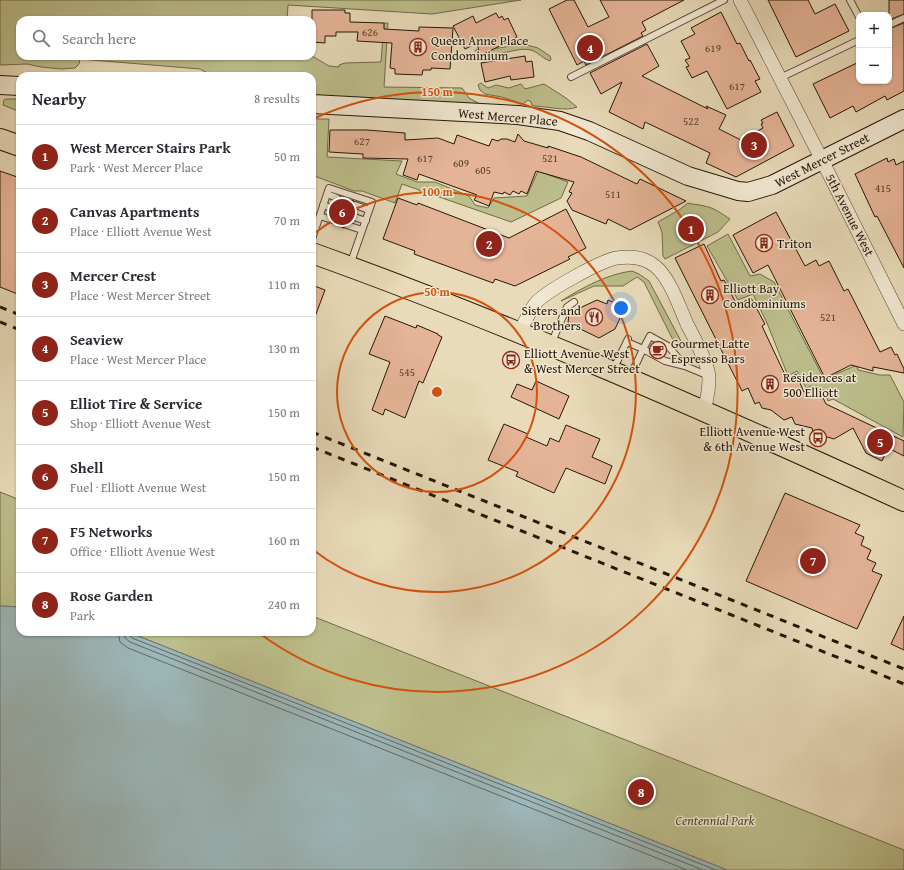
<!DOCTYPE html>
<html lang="en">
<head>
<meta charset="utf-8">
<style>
  :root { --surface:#fff; --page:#f7f7f7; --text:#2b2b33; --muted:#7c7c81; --line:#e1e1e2; --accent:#8f2418 }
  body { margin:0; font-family:"Gentium Book Plus",serif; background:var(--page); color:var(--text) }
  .controls { position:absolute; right:12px; top:12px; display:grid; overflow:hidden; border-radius:8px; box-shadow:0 1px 3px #0004 }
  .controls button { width:36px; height:36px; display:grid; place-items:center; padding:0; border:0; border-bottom:1px solid var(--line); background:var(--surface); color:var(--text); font:20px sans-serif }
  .you { position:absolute; left:621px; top:308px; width:14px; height:14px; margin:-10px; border:3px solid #fff; border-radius:50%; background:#1a73e8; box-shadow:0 0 0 6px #1a73e833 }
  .badge { display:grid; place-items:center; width:26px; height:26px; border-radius:50%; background:var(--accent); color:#fff; font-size:13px; font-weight:700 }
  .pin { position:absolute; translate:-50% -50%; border:2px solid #fff; box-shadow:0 1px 4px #0006 }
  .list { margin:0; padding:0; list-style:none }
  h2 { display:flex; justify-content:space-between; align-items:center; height:52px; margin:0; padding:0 16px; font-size:17px }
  h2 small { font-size:13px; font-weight:400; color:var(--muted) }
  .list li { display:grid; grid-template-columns:26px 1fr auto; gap:12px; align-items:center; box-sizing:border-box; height:64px; padding:0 16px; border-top:1px solid var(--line) }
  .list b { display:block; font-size:15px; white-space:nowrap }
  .list p { margin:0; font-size:13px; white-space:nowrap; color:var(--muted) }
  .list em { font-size:13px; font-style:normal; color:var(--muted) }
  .icon { flex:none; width:22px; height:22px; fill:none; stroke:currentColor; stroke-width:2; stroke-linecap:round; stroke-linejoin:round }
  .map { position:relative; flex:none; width:904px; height:870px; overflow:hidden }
  .search { position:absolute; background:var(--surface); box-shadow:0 1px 3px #0004; left:16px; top:16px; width:300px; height:44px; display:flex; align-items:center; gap:10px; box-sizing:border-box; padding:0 14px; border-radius:12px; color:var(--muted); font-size:15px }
  .panel { position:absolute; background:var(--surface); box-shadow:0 1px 3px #0004; left:16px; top:72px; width:300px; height:564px; border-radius:12px }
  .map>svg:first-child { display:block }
</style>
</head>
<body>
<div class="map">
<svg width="904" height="870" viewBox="0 0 904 870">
  <rect width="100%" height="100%" fill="#e9dbb9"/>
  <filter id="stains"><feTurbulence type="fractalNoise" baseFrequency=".005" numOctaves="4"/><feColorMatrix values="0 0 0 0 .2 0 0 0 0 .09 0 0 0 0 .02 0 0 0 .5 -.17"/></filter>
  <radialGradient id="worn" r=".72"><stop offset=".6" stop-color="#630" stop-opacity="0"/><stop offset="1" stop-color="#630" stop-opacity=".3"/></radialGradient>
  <path fill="#bcbe8b" stroke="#706a49" d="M0,0H521L432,14L288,5L287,20H20V56H312L329,66L339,67V65L345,63L381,62L384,23H388L384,87L462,88L469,98L480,104L312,96V76H213L200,69L80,59L79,64L75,68L61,69L41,67L27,64L0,65Z
    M523,44L538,48L550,56L551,59L550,61C543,59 538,52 531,50C519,46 495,58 479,56L475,50H486Z
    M481,83L488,88L496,85L509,88L521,84L525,89L544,84L566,98L577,107C566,112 546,106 534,106L532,105L531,102L528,100L523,104L502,97L485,94L480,90L478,85Z
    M6,99H20V112L3,105L4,100Z
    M312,119H329L327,157L402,161L396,174L417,182H435L469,196L475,205L488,208L494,198L527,196L538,171L568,182L561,198L511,222L402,184L395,203L362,191H354L312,175Z
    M688,203C694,205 698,204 704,206C713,207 722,214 730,219L718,232L665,259L663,256L662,232L658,222L679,210Z
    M728,234L750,276L760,274L774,282L824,379L857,365L858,370L880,375H890L904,402L903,437L833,399L828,401L823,390L816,392L812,386L806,388L797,371L788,376L767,323L753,294L738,300L707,246Z
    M632,271L639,274L649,281L682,343L678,345L674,342L644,282L637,277L623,286H594L561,301C582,288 607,274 632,271Z
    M0,492L20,500V607L0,606Z
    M312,616L904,850V870H727L128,632H312Z"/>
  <path fill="#9cb8ba" stroke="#6c7772" d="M0,606L20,607V632H128L727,870H0Z"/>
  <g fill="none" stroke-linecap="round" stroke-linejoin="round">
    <path stroke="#606760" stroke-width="1" d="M118,632L120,642L128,648L687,870
      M124,632L125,638L130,642L703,870
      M129,632V635L132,638L716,870"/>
  </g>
  <path fill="#e5b497" stroke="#241607" d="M567,0H574L588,27L609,17L600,0H684L642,22L646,30L641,33L643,36L586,65L584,61L577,65L549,9Z
    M768,0H808L815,14L835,4L849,31L796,57Z
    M889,0H904V14L889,20Z
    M312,10H345V13H350V22L384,23V29L419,31V27L453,28L450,69L431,68V70H423L422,75L395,74V69L390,68L392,43L357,41L358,32H336V36H325V43L312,42Z
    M721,12L737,44L740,43L749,61L750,60L760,79L755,81L761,92L727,109L707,71L692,78L686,67L689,66L685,60L690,58L681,41L695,34L691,28Z
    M496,13L499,18L502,16L504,20L508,18L517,37L480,56L477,43L465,49L453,26L473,16L476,23Z
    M904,23V91L887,100L885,96L856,112L853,106L830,118L813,84L859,62V81H889V29Z
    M647,44L659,66L642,76L708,109L706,106L726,115L719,129L741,140L763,128L761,124L763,123L761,120L777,112L794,146L736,177L706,163L710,153L645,122L643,129L609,112L622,82L601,94L590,73Z
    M525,56L526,62L532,61L534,77L511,80L510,76L485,82L481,63Z
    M330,130H367L405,133V140L438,138L454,144L457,135L489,146L492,139L498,141L501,139H507L515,142L518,134L524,141L548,148V146L581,157L637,184L640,179L686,201L630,230L608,219L606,224L572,210L567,201L572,193L569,192L574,182L536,171L527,194L521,191L519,194L513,191L510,195L504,192L503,194L494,192L489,206L474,200L477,195L419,174L417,180L403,175L408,159L363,158V154L329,152Z
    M887,158L888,162L894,159L896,165L904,161V268L877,216L875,217L855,174Z
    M0,171L20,178V295L0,287Z
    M341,197L354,201L351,204V208L353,209L352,212H350L347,214V217L349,220L344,222L343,226L344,228L331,223L333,220L331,215L332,213H335L338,210V206L335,205L336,202L340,201Z
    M398,198L417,205L418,203L509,238L566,209L586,248L568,257L570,259L515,286L495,279L493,283L414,254L415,251L383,239Z
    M776,212L805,266L816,260L819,266L829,261L844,291L848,289L880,352L891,347L895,355L897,354L904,369V373L873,367V371L851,365L825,378L768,265L753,273L733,235Z
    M704,244L721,281L724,280L737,305L751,298L765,324L762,326L787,379L796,374L804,392L817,386L826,404L904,441V456L888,448L882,461L866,453L853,428L834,439L824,436L820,429L813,432L812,428L795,424L792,417L784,420L771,410L762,408L759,402L755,404L748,388L742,391L675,258Z
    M312,285L325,290L313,322H312Z
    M597,300L607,304L608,300L622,306L620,310L623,312L615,329L599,338L568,323L569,313Z
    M385,316L416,328L417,325L438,334V335L442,337L423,383L419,381L405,418L385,409L383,415L372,410L390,362L369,354Z
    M536,381L569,396L559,419L511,397L517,384L532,390Z
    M504,424L528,434L526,437L547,446L550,438L559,442L566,425L600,439L592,457L612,466L605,484L566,468L554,493L516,476L518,472L488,460Z
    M785,493L860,525L855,533L864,537L861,545L871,550L867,559L876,563L872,571L882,575L857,629L746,581Z
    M904,616V650L891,644Z"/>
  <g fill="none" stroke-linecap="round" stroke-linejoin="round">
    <g stroke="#554734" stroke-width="8">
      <path id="service" d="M850,0L859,17
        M889,25L904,18
        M571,77L724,0
        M780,78L859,40
        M327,194L337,198
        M323,205L334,209
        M355,205L369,210
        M320,216L329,219
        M351,216L366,221
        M347,225L362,230
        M312,239L329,188L372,202L350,265
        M650,336L668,346L685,366L665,361L643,349Z
        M627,342L643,349L630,377
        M551,344L567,307L574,302
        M685,366L709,376
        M614,368L628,339"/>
    </g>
    <g stroke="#554734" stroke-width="14">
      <path id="minor" d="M740,0L822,160L904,324
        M519,333C524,324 529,312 535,304C544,292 602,260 617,258C630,256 644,257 655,266C670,278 679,306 687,324C694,338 708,362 709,377C709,388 707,400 704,410"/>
    </g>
    <g stroke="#241607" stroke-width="20">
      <path id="secondary" d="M0,85L20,86
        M312,104L518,115L560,121L589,131L688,176L738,191L748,192L772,185L904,119"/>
    </g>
    <g stroke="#241607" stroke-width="22">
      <path id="primary" d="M0,139L20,146
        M312,253C513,325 709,412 904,501"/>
    </g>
    <use href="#service" stroke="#f1e8d2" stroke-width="6"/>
    <use href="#minor" stroke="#f1e8d2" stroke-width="13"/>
    <use href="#secondary" stroke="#f1e8d2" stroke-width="18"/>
    <use href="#primary" stroke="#e9dbb9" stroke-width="20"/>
    <path stroke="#241607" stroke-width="3" stroke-dasharray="7 7" stroke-linecap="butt" d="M0,307L20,315
      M0,322L20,330
      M312,432L904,669
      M312,447L904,684"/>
  </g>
  <g fill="none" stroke="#d4520c" stroke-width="2">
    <circle cx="437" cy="392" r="100"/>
    <path d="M312 235A200 200 0 1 1 312 549"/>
    <path d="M313 119A300 300 0 1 1 259 633"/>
  </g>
  <defs>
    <g id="building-ring" transform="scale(0.9)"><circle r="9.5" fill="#f1e8d2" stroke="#8f2418" stroke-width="1.5"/><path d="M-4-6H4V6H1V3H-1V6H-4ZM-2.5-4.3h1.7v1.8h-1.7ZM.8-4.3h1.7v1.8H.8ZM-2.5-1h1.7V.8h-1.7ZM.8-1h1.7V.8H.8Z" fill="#8f2418"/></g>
    <g id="restaurant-ring" transform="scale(0.9)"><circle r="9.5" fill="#f1e8d2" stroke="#8f2418" stroke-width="1.5"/><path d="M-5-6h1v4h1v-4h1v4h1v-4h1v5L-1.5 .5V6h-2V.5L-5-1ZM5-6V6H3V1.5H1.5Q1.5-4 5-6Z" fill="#8f2418"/></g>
    <g id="cafe-ring" transform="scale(0.9)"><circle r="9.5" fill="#f1e8d2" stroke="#8f2418" stroke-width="1.5"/><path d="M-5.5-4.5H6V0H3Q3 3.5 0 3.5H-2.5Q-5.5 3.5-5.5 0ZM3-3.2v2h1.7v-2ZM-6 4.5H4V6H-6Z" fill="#8f2418"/></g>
    <g id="bus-ring" transform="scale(0.9)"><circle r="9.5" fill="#f1e8d2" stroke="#8f2418" stroke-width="1.5"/><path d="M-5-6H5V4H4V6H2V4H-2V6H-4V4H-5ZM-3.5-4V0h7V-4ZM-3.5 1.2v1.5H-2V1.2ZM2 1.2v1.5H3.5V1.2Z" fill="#8f2418"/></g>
  </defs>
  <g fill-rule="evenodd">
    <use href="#building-ring" x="418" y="47"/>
    <use href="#building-ring" x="764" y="243"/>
    <use href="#building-ring" x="710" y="295"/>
    <use href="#restaurant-ring" x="594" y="317"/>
    <use href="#cafe-ring" x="658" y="350"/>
    <use href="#bus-ring" x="511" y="360"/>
    <use href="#building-ring" x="770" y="384"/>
    <use href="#bus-ring" x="818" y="438"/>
  </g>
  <g text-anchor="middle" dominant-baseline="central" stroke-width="3" stroke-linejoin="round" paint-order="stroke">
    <g font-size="11" fill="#543e2b">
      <text x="370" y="32">626</text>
      <text x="713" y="48">619</text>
      <text x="737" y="86">617</text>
      <text x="691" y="121">522</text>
      <text x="362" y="141">627</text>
      <text x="425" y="158">617</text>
      <text x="550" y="158">521</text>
      <text x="461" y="163">609</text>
      <text x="483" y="170">605</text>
      <text x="883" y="188">415</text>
      <text x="613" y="194">511</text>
      <text x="828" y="317">521</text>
      <text x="407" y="372">545</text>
    </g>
    <g font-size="13" fill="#241607" stroke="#f1e8d2" text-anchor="start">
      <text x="431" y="40">Queen Anne Place<tspan x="431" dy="15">Condominium</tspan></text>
      <text x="777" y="243">Triton</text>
      <text x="723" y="288">Elliott Bay<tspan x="723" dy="15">Condominiums</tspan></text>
      <text x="581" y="310" text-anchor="end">Sisters and<tspan x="581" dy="15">Brothers</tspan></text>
      <text x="671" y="343">Gourmet Latte<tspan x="671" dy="15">Espresso Bars</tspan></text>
      <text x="524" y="353">Elliott Avenue West<tspan x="524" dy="15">&amp; West Mercer Street</tspan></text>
      <text x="783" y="377">Residences at<tspan x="783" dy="15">500 Elliott</tspan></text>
      <text x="805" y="431" text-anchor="end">Elliott Avenue West<tspan x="805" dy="15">&amp; 6th Avenue West</tspan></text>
    </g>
    <g font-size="13" fill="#241607" stroke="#f1e8d2">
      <text transform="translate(508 117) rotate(5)">West Mercer Place</text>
      <text transform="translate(822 160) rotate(-27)">West Mercer Street</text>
      <text transform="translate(850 215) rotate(63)">5th Avenue West</text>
    </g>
    <g font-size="13" font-style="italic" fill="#52482f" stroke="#f1e8d2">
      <text x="715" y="820">Centennial Park</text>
    </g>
  </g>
  <circle cx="437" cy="392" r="6" fill="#d4520c" stroke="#f1e8d2" stroke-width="2"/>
  <g font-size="12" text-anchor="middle" font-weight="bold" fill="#d4520c" stroke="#f1e8d2" stroke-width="3" stroke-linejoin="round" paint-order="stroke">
    <text x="437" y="96">150 m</text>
    <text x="437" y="196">100 m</text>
    <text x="437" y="296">50 m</text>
  </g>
  <rect width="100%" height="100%" filter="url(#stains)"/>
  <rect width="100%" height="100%" fill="url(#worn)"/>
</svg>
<div class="controls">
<button>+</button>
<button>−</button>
</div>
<div class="you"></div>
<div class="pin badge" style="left:691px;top:229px">1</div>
<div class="pin badge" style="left:489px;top:244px">2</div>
<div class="pin badge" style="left:754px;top:145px">3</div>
<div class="pin badge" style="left:590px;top:48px">4</div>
<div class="pin badge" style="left:880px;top:442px">5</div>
<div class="pin badge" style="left:342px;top:212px">6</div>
<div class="pin badge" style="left:813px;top:561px">7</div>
<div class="pin badge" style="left:641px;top:792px">8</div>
<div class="search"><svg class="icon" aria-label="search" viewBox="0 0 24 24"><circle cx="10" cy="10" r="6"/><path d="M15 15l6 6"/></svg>Search here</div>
<section class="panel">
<h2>Nearby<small>8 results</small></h2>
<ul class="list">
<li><span class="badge">1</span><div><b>West Mercer Stairs Park</b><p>Park · West Mercer Place</p></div><em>50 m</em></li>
<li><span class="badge">2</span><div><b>Canvas Apartments</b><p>Place · Elliott Avenue West</p></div><em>70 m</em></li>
<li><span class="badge">3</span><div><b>Mercer Crest</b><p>Place · West Mercer Street</p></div><em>110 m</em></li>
<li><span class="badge">4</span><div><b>Seaview</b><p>Place · West Mercer Place</p></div><em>130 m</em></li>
<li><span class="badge">5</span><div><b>Elliot Tire &amp; Service</b><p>Shop · Elliott Avenue West</p></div><em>150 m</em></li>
<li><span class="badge">6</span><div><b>Shell</b><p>Fuel · Elliott Avenue West</p></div><em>150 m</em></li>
<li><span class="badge">7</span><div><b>F5 Networks</b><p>Office · Elliott Avenue West</p></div><em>160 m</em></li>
<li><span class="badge">8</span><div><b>Rose Garden</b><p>Park</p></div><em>240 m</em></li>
</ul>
</section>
</div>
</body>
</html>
